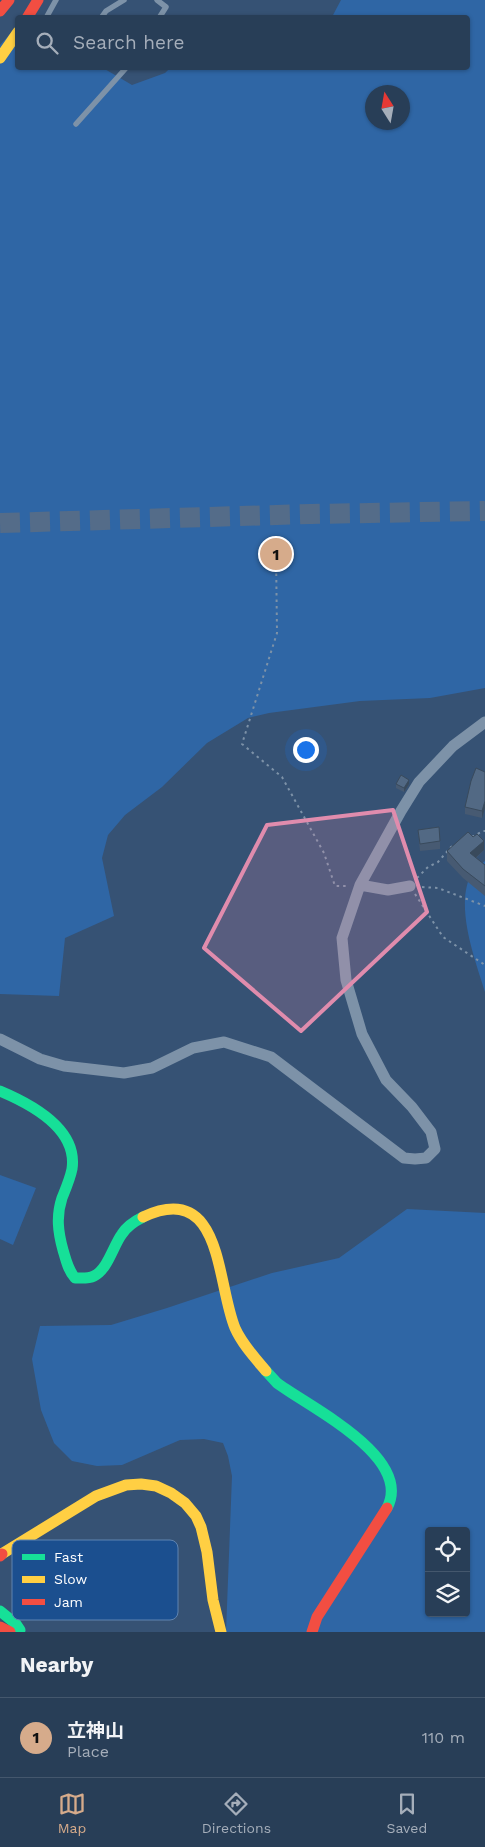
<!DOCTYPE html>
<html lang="en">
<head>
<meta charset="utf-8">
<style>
  :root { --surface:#283e57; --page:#30455d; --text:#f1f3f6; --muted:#a5aeba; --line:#44576d; --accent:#d6ab8b }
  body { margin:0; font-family:"Work Sans","Noto Sans JP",sans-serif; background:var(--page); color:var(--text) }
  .controls { position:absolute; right:15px; bottom:15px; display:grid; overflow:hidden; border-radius:5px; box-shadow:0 1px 4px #0004 }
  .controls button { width:45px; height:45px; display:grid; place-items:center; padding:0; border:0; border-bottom:1px solid var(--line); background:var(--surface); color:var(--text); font:25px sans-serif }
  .compass { position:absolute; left:365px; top:85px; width:45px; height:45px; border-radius:50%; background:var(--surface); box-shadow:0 1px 4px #0004; rotate:349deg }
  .you { position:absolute; left:305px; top:749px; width:18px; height:18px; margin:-12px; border:4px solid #fff; border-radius:50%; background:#1a73e8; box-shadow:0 0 0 8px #1a73e833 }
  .badge { display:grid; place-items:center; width:32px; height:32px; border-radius:50%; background:var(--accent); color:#111; font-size:16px; font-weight:700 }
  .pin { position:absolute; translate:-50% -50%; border:2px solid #fff; box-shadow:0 1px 5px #0006 }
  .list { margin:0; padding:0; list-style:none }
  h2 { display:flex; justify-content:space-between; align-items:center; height:65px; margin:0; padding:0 20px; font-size:21px }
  h2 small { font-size:16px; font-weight:400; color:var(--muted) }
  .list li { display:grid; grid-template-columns:32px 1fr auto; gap:15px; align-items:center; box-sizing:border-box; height:80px; padding:0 20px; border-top:1px solid var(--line) }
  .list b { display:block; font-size:19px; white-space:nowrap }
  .list p { margin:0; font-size:16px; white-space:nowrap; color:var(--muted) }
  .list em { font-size:16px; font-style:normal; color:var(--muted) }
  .icon { flex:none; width:28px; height:28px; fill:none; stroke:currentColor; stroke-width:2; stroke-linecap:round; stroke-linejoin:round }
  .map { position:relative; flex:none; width:485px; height:1632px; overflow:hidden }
  .search { position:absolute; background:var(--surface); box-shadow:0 1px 4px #0004; left:15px; right:15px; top:15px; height:55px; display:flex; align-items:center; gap:12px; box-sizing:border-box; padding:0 18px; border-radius:5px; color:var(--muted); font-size:19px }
  .sheet { height:145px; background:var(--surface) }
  nav { display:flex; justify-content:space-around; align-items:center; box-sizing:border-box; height:70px; border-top:1px solid var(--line); background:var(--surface); font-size:14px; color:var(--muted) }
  nav a { display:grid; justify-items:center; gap:2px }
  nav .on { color:var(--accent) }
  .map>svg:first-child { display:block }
</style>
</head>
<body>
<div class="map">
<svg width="485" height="1632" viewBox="0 0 485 1632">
  <rect width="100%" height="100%" fill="#365274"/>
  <path fill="#2f66a5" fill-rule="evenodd" d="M341,0H485V688L430,698L360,701L269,713L248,718L207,743L162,787L125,815L108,835L102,858L114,916L65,938L59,996L0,994V45L10,34L17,31L18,68H103L132,85L165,73L170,68H468V18L332,17ZM372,92H402V122H372Z
    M485,861V992C475,959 453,903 473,871C476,867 481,864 485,861Z
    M0,1175L36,1188L13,1245L0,1239Z
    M407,1209L485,1213V1632H226L232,1476L228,1456L223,1443L204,1439L180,1440L122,1465L97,1466L72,1461L54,1443L41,1410L32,1359L40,1326L111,1325L167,1308L272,1273L339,1258ZM429,1531H466V1613H429Z"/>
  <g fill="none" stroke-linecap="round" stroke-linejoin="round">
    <path stroke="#546c89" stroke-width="20" stroke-dasharray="20 10" stroke-linecap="butt" d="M0,523L311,514L485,511"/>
    <path stroke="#7d92a8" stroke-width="2" stroke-dasharray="2.5 4" stroke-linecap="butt" d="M276,554L277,633L242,744L282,777L324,853L335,886H349
      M472,837L483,831H485
      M417,878L428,867L438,862L451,847L454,845
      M422,887L438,888L485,906
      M415,894L443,937L485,965"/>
    <path stroke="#7d92a8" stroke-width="5.5" d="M157,0L166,7L159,18
      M46,18L56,0
      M101,18L106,11L124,0
      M76,124L126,68"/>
    <path stroke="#7d92a8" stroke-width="11" d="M360,885L388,890L410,886
      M0,1039L40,1059L64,1066L124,1073L152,1068L193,1048L224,1042L271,1057L404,1158L415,1159L426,1158L435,1149L431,1132L412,1107L386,1080L362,1034L346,980L342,938L360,885L401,811L419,782L453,746L485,722"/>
    <path stroke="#16e098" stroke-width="11" d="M0,1091C31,1104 78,1129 72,1169C70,1179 66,1188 62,1198C56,1216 58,1232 63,1250C66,1260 68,1270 75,1278C81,1278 88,1279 94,1276C108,1269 113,1246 122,1234C127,1226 135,1221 143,1217
      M266,1371L277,1383C309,1407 414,1457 387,1508
      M0,1611L16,1624L20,1630"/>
    <path stroke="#ffcf43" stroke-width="11" d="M0,58L18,32
      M143,1217C223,1180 216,1282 235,1328C242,1344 255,1358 266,1371
      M0,1555L96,1496L126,1485L141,1484L156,1486L171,1493L185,1503L196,1516L201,1527L207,1552L213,1600L221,1632"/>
    <path stroke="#f24e42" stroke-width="11" d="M0,11L9,0
      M27,18L38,0
      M0,1556L2,1554
      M0,1627L10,1632
      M312,1632L317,1617L387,1508"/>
  </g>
  <path fill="#475a72" d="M485,772L482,818L465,814V807Z
    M396,784H409L404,792L396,788Z
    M418,830L440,841V849L420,851Z
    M484,850L476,858L485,865V896L463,878L447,861V851Z"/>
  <path fill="#394a5c" d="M409,780V784L404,792V788Z
    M485,801V808L482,818V811Z
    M484,841V850L470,863V853Z"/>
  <path fill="#526984" stroke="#394a5c" d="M476,768L485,772V801L482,811L465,807L471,781Z
    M401,775L409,780L404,788L396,784Z
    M439,827L440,841L420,844L418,830Z
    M468,832L473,837L477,834L484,841L470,853L485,865V886L463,869L447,851Z"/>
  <path fill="#e08cad" fill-opacity="0.2" stroke="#e08cad" stroke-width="4" stroke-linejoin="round" d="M393,810L427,912L301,1031L204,948L267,825Z"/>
  <rect x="12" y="1540" width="166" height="80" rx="8" fill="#1b4f8f" stroke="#5f84b1" stroke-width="1"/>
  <rect x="22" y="1554" width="23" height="6" fill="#16e098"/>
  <rect x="22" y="1576" width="23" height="7" fill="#ffcf43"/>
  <rect x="22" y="1599" width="23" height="6" fill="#f24e42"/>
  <g font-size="14" fill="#fff">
    <text x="54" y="1562">Fast</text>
    <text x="54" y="1584">Slow</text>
    <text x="54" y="1607">Jam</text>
  </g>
</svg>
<div class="controls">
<button><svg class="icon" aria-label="locate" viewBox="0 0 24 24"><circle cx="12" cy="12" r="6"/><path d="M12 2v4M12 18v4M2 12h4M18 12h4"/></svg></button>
<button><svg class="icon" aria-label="layers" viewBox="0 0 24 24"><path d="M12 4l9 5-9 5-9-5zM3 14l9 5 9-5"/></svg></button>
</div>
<svg class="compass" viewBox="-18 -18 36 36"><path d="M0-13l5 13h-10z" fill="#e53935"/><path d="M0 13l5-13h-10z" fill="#a5aeba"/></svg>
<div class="you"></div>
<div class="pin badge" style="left:276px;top:554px">1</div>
<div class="search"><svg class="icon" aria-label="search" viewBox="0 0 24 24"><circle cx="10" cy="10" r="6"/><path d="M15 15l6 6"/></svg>Search here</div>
</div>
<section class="sheet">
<h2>Nearby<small></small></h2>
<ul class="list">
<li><span class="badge">1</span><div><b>立神山</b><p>Place</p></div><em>110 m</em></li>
</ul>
</section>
<nav>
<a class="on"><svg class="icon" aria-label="map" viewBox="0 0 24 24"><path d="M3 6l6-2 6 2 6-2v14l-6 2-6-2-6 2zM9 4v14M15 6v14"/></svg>Map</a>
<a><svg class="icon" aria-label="directions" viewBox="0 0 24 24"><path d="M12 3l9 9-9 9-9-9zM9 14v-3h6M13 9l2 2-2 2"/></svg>Directions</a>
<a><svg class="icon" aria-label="saved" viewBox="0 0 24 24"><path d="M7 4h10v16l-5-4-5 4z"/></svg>Saved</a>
</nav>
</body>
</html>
